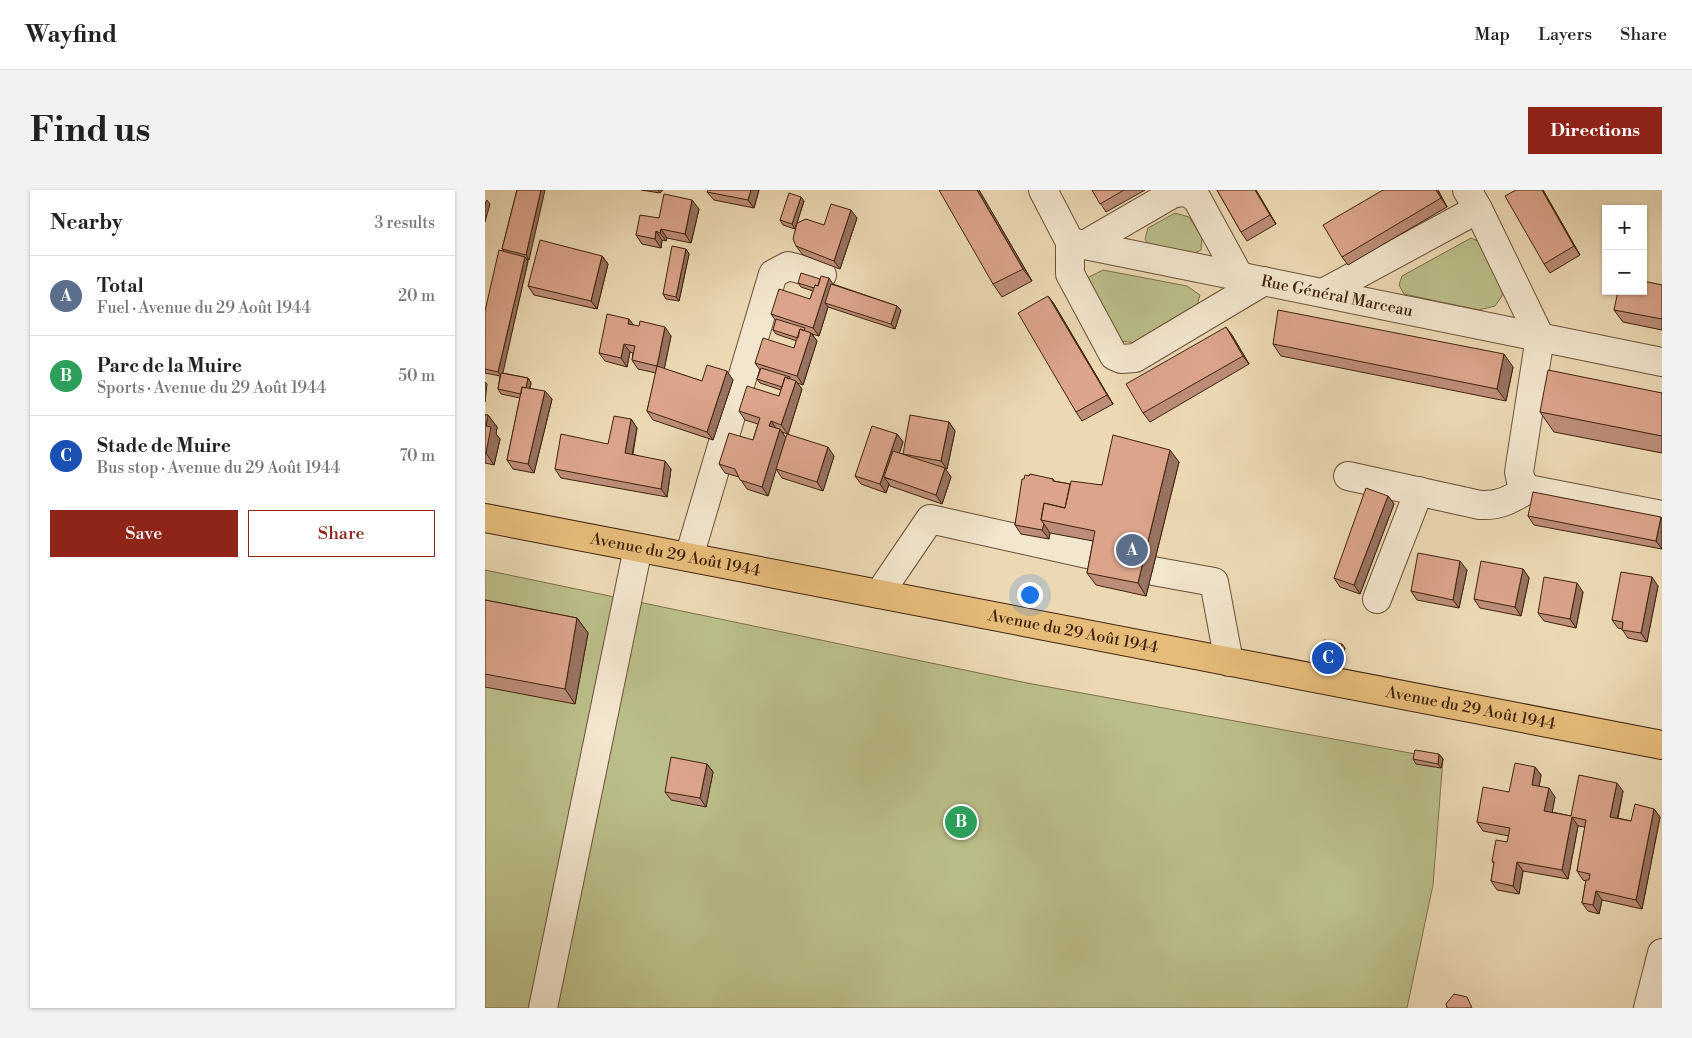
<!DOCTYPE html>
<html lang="en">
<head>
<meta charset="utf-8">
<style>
  :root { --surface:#fff; --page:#f2f2f2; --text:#222; --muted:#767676; --line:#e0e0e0; --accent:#8f2418 }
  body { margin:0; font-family:"Libre Bodoni",serif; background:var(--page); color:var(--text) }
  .controls { position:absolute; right:15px; top:15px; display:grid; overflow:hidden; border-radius:0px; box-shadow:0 1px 4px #0004 }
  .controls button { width:45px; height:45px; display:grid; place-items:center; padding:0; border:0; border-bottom:1px solid var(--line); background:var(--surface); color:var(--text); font:25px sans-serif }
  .you { position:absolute; left:544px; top:404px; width:18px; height:18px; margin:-12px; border:4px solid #fff; border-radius:50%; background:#1a73e8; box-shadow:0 0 0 8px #1a73e833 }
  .badge { display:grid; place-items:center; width:32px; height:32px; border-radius:50%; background:var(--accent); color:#fff; font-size:16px; font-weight:700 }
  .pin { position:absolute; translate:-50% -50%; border:2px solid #fff; box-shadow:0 1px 5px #0006 }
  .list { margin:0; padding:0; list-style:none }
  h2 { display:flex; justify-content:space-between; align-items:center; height:65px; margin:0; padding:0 20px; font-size:21px }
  h2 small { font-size:16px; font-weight:400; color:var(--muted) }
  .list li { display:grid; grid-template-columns:32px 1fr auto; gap:15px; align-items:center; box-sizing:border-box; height:80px; padding:0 20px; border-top:1px solid var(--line) }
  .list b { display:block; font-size:19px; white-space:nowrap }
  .list p { margin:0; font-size:16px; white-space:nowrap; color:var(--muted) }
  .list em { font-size:16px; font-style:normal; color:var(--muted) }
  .actions { display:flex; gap:10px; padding:15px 20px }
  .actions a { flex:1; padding:11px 0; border:1px solid var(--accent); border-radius:0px; text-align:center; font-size:18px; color:var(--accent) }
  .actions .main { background:var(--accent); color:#fff }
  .map { position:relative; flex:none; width:1177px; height:818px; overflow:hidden; border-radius:0px }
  header { display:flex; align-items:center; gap:30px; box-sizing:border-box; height:70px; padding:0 25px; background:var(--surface); border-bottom:1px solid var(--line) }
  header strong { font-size:24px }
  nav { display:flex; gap:28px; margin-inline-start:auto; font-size:18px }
  .intro { display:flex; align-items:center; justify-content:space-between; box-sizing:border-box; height:120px; padding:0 30px }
  h1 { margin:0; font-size:35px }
  .button { padding:12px 22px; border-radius:0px; background:var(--accent); color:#fff; font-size:18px; font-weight:700 }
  main { display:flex; gap:30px; padding:0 30px }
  aside { flex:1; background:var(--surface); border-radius:0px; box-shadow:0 1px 4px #0004 }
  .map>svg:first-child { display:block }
</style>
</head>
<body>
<header>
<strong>Wayfind</strong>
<nav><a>Map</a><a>Layers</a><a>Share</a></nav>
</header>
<div class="intro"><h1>Find us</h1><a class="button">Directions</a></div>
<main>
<aside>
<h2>Nearby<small>3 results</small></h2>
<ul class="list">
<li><span class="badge" style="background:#5c6f8a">A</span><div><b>Total</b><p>Fuel · Avenue du 29 Août 1944</p></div><em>20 m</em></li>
<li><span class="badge" style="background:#2e9e5b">B</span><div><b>Parc de la Muire</b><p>Sports · Avenue du 29 Août 1944</p></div><em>50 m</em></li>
<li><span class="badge" style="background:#1a4fb4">C</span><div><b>Stade de Muire</b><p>Bus stop · Avenue du 29 Août 1944</p></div><em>70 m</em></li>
</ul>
<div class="actions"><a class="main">Save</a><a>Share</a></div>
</aside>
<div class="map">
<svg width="1177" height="818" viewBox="0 0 1177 818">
  <rect width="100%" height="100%" fill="#ecd9b4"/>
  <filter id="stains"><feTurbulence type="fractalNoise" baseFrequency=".004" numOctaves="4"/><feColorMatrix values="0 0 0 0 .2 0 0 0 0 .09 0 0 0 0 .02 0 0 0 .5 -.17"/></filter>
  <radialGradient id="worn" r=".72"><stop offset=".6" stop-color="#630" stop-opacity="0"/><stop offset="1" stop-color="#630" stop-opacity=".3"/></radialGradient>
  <path fill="#bbbe8a" stroke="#7e704b" d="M690,23L704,27L717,48L716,60L706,65L665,58L660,49L663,38Z
    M986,48L997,53L1018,96L1017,106L1010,116L994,120L919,104L914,95L917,86Z
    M618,80L702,96L715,105L711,119L652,153L627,150L602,88Z
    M0,380L542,493L958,569L948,695L922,818H0Z"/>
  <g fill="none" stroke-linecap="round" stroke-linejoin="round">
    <g stroke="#6b5036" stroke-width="30">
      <g id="minor">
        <path id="s1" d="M558,0L585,52L1177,172"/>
        <path d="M982,0L993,19L1055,147L1034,282L1036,291L1043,299L1177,325"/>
        <path d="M585,52V84L629,166L636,169L650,168L779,91"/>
        <path d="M599,55L689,3L702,2L712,9L754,86"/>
        <path d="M838,103L993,19"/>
        <path d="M863,286L995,315C1016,316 1026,309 1043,299"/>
        <path d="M204,367L288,84L303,76L337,85"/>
        <path d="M668,381L729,392L744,472"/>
        <path d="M394,404L445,329L616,367"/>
        <path d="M892,409L934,301"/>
        <path d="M58,818L153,358"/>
        <path d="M1163,818L1177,763"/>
      </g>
    </g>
    <g stroke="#40230c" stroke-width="30">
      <g id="major">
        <path id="s2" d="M0,328L1177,555"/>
      </g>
    </g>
    <use href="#minor" stroke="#f3e6ce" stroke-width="28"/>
    <use href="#major" stroke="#e6bc7a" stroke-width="28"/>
  </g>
  <path fill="#bc8d78" stroke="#40230c" d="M32,0L44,70L42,69L43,71L17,183L43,188L46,193L45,198L67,209L49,283L28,279L22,270L35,208L16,204L13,199L15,186L0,183V121L19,61L17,59Z
    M156,0H178L175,3Z
    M274,0L269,18L229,10L222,2Z
    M494,0L547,91L517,107L508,94Z
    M607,0H660L621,22Z
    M732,0H771L791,34L762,51L756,42Z
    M953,0L962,17L863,75L857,67Z
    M1058,0L1095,65L1065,83L1059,74Z
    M319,11L310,39L298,35L295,30Z
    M214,19L206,53L182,48L181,51L177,50L176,58L157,54L151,45L174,28Z
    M372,28L355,79L318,65L311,56L339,35Z
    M201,59L204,64L194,111L181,109L178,104Z
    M117,66L123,74L112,119L49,105L43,96Z
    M313,93L348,94L412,116L416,120L410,139L343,117L334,146L327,144L332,151L318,195L312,193L317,199L303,244L297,242L301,248L349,266L338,301L297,288L291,279L283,306L262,299L254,287L240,283L234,274L268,250L273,234L260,230L254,221L294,206L296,200L275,193L272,189L275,180L270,173L309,158L312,151L291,144L288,140L291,131L286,124L325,109L328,101L316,97Z
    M1177,95V140L1138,132L1129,120Z
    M563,106L569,114L628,214L597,231L591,222Z
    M148,135L186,146L179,179L217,191L248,190L228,250L168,230L162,221L171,183L153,179L147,170L148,163L145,162L142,177L120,171L114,163Z
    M747,145L764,174L665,232L658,223Z
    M788,154L1028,177L1021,211L796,166Z
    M1177,203V263L1069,242L1055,222Z
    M0,225H3L12,237L11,244L15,249L9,275L0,273Z
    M146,229L152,238L148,264L186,279L182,307L76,288L70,279L123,254Z
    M464,232L470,241L462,279H460L466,287L457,314L405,296L404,294L401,303L376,294L370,286L412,244L418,252L414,263L418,264Z
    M694,272L661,406L611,395L602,383L608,351L565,343L564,349L536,344L530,335L539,289L544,286L568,289L569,291L585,294L617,295Z
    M903,306L909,314L875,404L855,397L849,388Z
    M1043,326L1177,329V359L1049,335Z
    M1038,379L1044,388L1036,426L995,418L989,409Z
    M982,380L974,418L932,410L926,401Z
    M1173,396L1162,452L1143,448L1137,439L1133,438L1127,430Z
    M1098,402L1091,438L1059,431L1053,423Z
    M0,410L92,428L103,443L90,514L0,497Z
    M837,457L860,458L858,465L840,461Z
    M954,564L958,569L956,578L931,574L928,569Z
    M222,574L228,582L221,617L186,610L180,602Z
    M1050,577L1056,585L1054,596L1070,607L1067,622L1086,626L1138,601L1133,628L1146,631L1169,619L1175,627L1157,719L1117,710L1114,724L1103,721L1097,713L1101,691L1098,690L1092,681L1100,637L1093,636L1083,689L1038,681L1034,704L1012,700L1006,691L1009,674L1007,671L1022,652L1024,646L998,641L992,632Z"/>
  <path fill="#997361" stroke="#40230c" d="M56,0H60L44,70L41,65Z
    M173,0H178L175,3Z
    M266,0H274L269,18L263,10Z
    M492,0H494L547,91L538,79Z
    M770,0H771L791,34L785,25Z
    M951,0H953L962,17L956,8Z
    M1057,0H1058L1095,65L1089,56Z
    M316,7L319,11L310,39L307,34Z
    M2,10L5,14L0,32V13Z
    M207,10L214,19L206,53L200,44Z
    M366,20L372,28L355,79L349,71Z
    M176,39L182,48L181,51L175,43Z
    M171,41L177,50L176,58L170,49Z
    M201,59L204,64L194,111L191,107Z
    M117,66L123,74L112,119L106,111Z
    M40,67L43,71L17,187L13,182Z
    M344,88L350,97L340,113L343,117L334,146L328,138Z
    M563,106L569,114L628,214L622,205Z
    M412,116L416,120L410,139L406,134Z
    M144,129L150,137L143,134Z
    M180,137L186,146L178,185L172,176Z
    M741,137L747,145L764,174L758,166Z
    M326,143L332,151L318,195L312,186Z
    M139,154L145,162L142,177L136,168Z
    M1019,164L1028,177L1021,211L1012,199Z
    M242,181L248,190L228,250L222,242Z
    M43,188L46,193L42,209L39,205Z
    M311,191L317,199L303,244L296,235Z
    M0,192L2,194L0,212Z
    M60,201L67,209L49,283L43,274Z
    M3,225L12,237L11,244L15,249L9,275L1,263V236Z
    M146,229L152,238L146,271L140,263Z
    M286,231L292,240L284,236Z
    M464,232L470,241L462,279L456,271Z
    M295,239L301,248L283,306L277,297Z
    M412,244L418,252L406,290L399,287L404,294L401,303L395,294Z
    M343,257L349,266L338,301L332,292Z
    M685,260L694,272L661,406L653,393Z
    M180,271L186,279L182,307L176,299Z
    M460,278L466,287L457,314L451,305Z
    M903,306L909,314L875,404L869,395Z
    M1176,327L1177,329V359L1171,351Z
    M559,334L565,343L564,349L557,340Z
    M975,371L982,380L974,418L968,410Z
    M1038,379L1044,388L1036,426L1030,417Z
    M1167,387L1173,396L1162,452L1156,443Z
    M1092,393L1098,402L1091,438L1085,429Z
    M92,428L103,443L90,514L80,499Z
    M857,454L860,458L858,465L855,461Z
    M954,564L958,569L956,578L953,574Z
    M222,574L228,582L221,617L215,608Z
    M1050,577L1056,585L1053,604L1047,595Z
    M1132,593L1138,601L1131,635L1125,627Z
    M1064,598L1070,607L1066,629L1059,621Z
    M1169,619L1175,627L1157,719L1151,710Z
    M1087,627L1093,636L1083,689L1077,680Z
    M1032,672L1038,681L1034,704L1028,696Z
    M1111,701L1117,710L1114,724L1108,715Z"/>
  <path fill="#dba48b" stroke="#40230c" d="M32,0H56L41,65L17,59Z
    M223,0H266L263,10L222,2Z
    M454,0H492L538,79L508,94Z
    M607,0H639L615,14Z
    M732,0H770L785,25L756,42Z
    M898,0H951L956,8L857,67L838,35Z
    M1031,0H1057L1089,56L1059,74L1020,6Z
    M304,3L316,7L307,34L295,30Z
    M179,4L207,10L200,44L176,39L175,43L171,41L170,49L151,45L155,25L174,28Z
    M346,14L366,20L349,71L311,56L308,49L312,33L321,29L339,35Z
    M55,50L117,66L106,111L43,96Z
    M187,56L201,59L191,107L178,104Z
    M14,60L40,67L13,182L0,179V121Z
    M316,83L335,89L333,96L330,95L329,98L313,93Z
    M336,86L344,88L328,138L286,124L294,99L325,109L330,95L333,96Z
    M1158,91L1177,95V129L1129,120L1133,101H1158Z
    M346,94L412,116L406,134L340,113Z
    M563,106L622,205L591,222L533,123Z
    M793,120L1019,164L1012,199L788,154Z
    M122,124L144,129L143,134L154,136L155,131L180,137L172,176L147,170L150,156L139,154L136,168L114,163Z
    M291,129L320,138L319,141L315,139L313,148L288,140Z
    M741,137L758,166L658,223L641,194Z
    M315,139L326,143L312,186L270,173L278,148L309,158Z
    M222,175L242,181L222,242L162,221L172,176L217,191Z
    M276,178L305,187L304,189L300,187L297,197L272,189Z
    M1063,180L1177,203V246L1055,222Z
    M16,183L43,188L41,198L37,197L36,204L13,199Z
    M300,187L311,191L296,235L286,231L284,236L295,239L277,297L255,290L250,279L234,274L244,243L268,250L275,228L254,221L262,196L294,206Z
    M37,197L60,201L43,274L22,270Z
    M0,225H3L1,236L6,237L1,263H0Z
    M425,225L464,232L456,271L418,264Z
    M129,226L146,229L140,263L180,271L176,299L70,279L76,244L123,254Z
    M387,236L412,244L395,294L370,286Z
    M302,244L343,257L332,292L291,279Z
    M628,245L685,260L653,393L602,383L610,341L556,330L559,313L580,318L586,291L617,295Z
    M408,261L460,278L451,305L399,287Z
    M545,284L568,289V291L585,294L580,318L559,313L556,330L559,334L557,340L530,335L537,289H539L540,285L544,286Z
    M881,298L903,306L869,395L849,388Z
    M1048,302L1176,327L1171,351L1043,326Z
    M933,363L975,371L968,410L926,401Z
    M996,371L1038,379L1030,417L989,409Z
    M1136,382L1167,387L1156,443L1137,440L1138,432L1127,430Z
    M1059,387L1092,393L1085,429L1053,423Z
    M0,410L92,428L80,499L0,484Z
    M839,450L857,454L855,461L837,457Z
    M930,560L954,564L953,574L928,569Z
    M186,567L222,574L215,608L180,602Z
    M1030,573L1050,577L1047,595L1064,598L1059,621L1086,626L1094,585L1132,593L1125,627L1146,631L1150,614L1169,619L1151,710L1111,701L1108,715L1097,713L1101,690H1104L1105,684L1092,681L1101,630L1087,627L1077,680L1032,672L1028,696L1006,691L1009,672L1007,671L1011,650L1022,652L1025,638L992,632L998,597L1024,602Z
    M969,804L982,807L987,818H962L961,814Z"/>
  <g text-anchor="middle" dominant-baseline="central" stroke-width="4.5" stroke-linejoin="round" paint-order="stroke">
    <g font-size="16" fill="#40230c" stroke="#f3e6ce">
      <text stroke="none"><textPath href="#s1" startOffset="331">Rue Général Marceau</textPath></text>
      <text stroke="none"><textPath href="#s2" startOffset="194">Avenue du 29 Août 1944</textPath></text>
      <text stroke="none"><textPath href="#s2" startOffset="599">Avenue du 29 Août 1944</textPath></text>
      <text stroke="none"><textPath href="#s2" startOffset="1004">Avenue du 29 Août 1944</textPath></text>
    </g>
  </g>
  <rect width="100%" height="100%" filter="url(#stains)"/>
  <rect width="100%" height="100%" fill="url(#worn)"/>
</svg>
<div class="controls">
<button>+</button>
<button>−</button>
</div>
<div class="you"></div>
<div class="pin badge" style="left:647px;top:360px;background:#5c6f8a">A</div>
<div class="pin badge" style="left:476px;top:632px;background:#2e9e5b">B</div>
<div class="pin badge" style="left:843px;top:468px;background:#1a4fb4">C</div>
</div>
</main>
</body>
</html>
